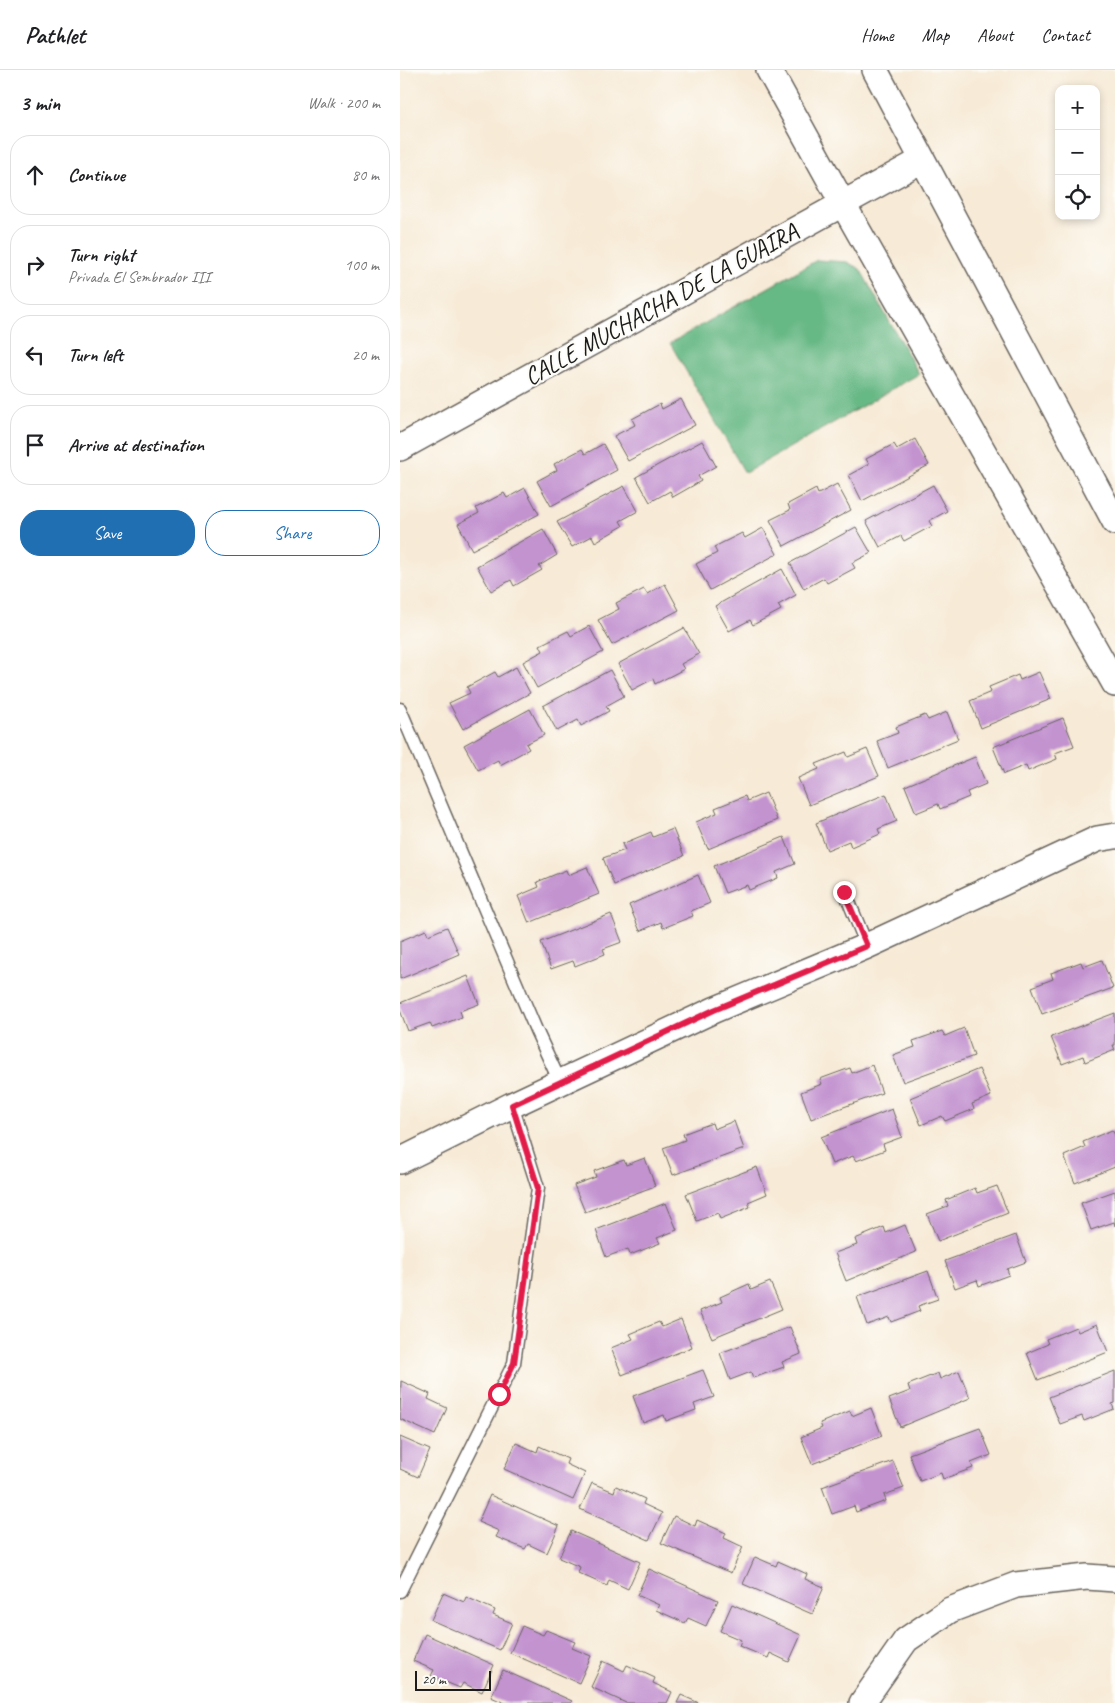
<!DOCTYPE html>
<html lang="en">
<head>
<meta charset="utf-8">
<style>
  :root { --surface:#fff; --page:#f2f2f2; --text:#202124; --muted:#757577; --line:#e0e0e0; --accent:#1f6fb2 }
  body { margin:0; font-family:Caveat,sans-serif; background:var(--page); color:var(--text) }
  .controls { position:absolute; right:15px; top:15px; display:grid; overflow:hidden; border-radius:10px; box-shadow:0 2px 8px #0003 }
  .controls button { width:45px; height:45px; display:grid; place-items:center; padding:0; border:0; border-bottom:1px solid var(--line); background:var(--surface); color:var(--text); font:25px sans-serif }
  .scale { position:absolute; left:15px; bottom:12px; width:76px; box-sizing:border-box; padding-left:5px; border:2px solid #1c1c1c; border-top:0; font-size:14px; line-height:18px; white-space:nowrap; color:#1c1c1c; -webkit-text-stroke:4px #fdfcf7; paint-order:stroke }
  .stop { position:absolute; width:15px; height:15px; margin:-11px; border:4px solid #e11d48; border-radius:50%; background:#fff }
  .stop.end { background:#e11d48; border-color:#fff; box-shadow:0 1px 5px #0008 }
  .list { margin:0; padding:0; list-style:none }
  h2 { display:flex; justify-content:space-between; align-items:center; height:65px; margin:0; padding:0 20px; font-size:21px }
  h2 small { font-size:16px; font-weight:400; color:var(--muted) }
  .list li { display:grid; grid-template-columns:32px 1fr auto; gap:15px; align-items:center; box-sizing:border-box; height:80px; margin:0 10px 10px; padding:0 10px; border:1px solid var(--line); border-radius:20px }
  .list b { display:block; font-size:19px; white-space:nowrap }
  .list p { margin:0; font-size:16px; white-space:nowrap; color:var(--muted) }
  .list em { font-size:16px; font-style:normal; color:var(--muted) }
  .actions { display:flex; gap:10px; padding:15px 20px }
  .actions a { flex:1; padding:11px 0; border:1px solid var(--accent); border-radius:20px; text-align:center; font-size:18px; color:var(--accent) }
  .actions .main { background:var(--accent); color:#fff }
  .icon { flex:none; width:28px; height:28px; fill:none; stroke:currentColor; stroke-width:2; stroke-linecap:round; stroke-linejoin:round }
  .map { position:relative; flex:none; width:715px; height:1633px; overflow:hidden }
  header { display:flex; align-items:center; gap:30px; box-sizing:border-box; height:70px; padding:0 25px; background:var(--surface); border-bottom:1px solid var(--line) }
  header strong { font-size:24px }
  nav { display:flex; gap:28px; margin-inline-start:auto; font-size:18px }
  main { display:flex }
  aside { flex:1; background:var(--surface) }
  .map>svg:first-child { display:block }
</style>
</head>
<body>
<header>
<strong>Pathlet</strong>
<nav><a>Home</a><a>Map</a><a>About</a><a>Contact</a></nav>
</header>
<main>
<aside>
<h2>3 min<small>Walk · 200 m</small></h2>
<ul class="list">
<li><svg class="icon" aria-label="ahead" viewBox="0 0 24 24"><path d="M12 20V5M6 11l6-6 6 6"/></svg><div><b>Continue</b></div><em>80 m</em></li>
<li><svg class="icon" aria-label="right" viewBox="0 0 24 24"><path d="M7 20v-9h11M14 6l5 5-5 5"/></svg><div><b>Turn right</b><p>Privada El Sembrador III</p></div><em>100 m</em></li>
<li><svg class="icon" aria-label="left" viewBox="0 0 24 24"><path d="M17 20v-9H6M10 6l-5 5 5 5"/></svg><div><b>Turn left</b></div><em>20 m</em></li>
<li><svg class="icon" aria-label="arrive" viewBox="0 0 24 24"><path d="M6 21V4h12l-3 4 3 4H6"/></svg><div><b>Arrive at destination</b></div></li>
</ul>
<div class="actions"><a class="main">Save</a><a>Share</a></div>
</aside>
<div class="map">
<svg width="715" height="1633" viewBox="0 0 715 1633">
  <rect width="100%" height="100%" fill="#fdfcf7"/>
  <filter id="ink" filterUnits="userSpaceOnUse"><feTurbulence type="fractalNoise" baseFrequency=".02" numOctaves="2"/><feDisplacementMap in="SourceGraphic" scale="10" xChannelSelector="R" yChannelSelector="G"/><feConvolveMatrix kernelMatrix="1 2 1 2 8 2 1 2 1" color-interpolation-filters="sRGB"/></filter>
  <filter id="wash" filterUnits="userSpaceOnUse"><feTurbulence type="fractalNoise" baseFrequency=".0096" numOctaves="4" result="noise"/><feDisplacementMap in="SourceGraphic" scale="20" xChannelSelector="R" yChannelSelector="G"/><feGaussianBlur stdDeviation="1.12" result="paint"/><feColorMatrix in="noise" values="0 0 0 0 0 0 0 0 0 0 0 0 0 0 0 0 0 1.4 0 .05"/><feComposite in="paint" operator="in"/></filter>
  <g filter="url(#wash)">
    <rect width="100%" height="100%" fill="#f7ead6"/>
    <path fill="#66b884" stroke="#416a50" d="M417,190L447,192L460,199L519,304L345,403L270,273Z"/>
    <g id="blocks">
      <path fill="#c393d0" d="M281,329L295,355L228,391L214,366L235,355L232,349L260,334L262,339Z
        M515,369L529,395L462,431L449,405L469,394L466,389L494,374L497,379Z
        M302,371L316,396L298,406L301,411L273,427L270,421L250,432L236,407Z
        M203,374L217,400L151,436L137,411L157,400L154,394L182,379L185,384Z
        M437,414L451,440L384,476L370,450L390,440L388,434L416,419L418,424Z
        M533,415L547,441L529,451L532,456L504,471L501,466L480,477L466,451Z
        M224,416L238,441L220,451L223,456L195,472L192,466L172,477L157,452Z
        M125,418L139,444L72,480L58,454L79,443L76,438L104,423L107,428Z
        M456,457L471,483L452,493L455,498L427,513L424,508L404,519L390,493Z
        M363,458L377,484L310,520L296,494L317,483L314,477L342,463L345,468Z
        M143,459L157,485L139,496L142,500L114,516L111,510L91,521L77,496Z
        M382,499L396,525L378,535L381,540L353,555L350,550L329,561L315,536Z
        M265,514L279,540L212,575L198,550L219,539L216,533L244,519L247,524Z
        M189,556L203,582L137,618L123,592L143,581L140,575L168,561L171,566Z
        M284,558L299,584L281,594L284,599L255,614L253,609L232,620L218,594Z
        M116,597L130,623L63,659L49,633L70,623L67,617L95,602L98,607Z
        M210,600L224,626L206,636L209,641L181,656L178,650L157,661L143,636Z
        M639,602L651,629L581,658L570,631L591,622L589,617L618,605L620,610Z
        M130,639L144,665L126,674L129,679L100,695L98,690L78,700L64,675Z
        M547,642L558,669L488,698L477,671L498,663L496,657L525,645L528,650Z
        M663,648L674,676L655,683L657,689L628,701L626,695L604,704L593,677Z
        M467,679L479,706L409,735L398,708L419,699L416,694L446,682L448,687Z
        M575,687L586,714L567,722L569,727L540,739L538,734L516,743L505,716Z
        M366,723L377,750L308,779L296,752L317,743L315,738L345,726L347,731Z
        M486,724L497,751L478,759L480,764L451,777L449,771L427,780L416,753Z
        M273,759L284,786L214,815L203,788L225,780L222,774L251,762L253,767Z
        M384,767L395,794L376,802L378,808L349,820L347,815L325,823L314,796Z
        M187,797L199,824L129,853L118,826L139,817L137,812L166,800L168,805Z
        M298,805L310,833L291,841L293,846L263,858L261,852L240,861L229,835Z
        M211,844L222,872L203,879L205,884L175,896L173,891L151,899L141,872Z
        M47,857L59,884L0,909V871L26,860L28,865Z
        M702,890L713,918L642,944L632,917L653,909L651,903L681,892L683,897Z
        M68,906L79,934L60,941L62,947L32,958L30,953L8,961L0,940V933Z
        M715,943V975H713L715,980L685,992L683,986L662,994L651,967Z
        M564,958L574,986L503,1012L493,985L515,977L513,971L542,961L545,966Z
        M472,995L482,1023L411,1049L401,1022L422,1014L420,1009L450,998L452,1003Z
        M579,999L591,1026L572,1034L574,1039L545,1051L542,1046L521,1055L510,1028Z
        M492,1039L502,1067L483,1074L485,1080L456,1091L453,1086L432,1094L421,1067Z
        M334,1051L344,1079L273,1105L263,1078L285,1070L283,1064L312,1053L314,1059Z
        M712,1060L715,1065V1097L675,1113L664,1086L685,1077L683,1072Z
        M245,1088L255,1116L185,1142L174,1115L196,1107L194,1101L224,1090L226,1095Z
        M357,1097L367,1124L348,1132L350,1137L320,1149L318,1143L297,1151L286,1124Z
        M597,1116L608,1143L538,1171L527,1144L548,1136L546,1130L575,1118L577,1123Z
        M715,1121V1156L714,1152L691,1160L681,1133Z
        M266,1133L277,1160L257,1168L260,1173L230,1185L228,1179L206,1187L196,1160Z
        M505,1155L516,1182L446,1211L435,1183L457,1175L455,1169L484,1157L486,1163Z
        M616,1165L626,1192L607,1199L609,1205L579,1216L577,1210L555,1218L545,1191Z
        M528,1201L538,1229L518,1236L520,1241L491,1252L489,1247L467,1255L457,1227Z
        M370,1212L382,1239L312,1268L300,1241L322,1232L320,1227L349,1214L351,1220Z
        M281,1249L292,1277L222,1305L211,1278L233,1269L230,1264L259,1252L262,1257Z
        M697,1254L708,1282L638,1310L627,1283L648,1274L646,1269L676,1257L678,1262Z
        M390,1257L401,1284L382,1292L384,1297L353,1308L351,1302L330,1310L320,1283Z
        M303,1300L314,1327L294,1334L296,1340L266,1351L264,1345L243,1353L233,1326Z
        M559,1301L570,1328L500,1357L489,1329L510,1321L508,1315L538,1303L540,1309Z
        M715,1301V1333L712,1334L714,1339L684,1351L682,1346L660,1354L649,1327Z
        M1,1311L30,1324L28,1329L47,1338L35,1365L0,1349Z
        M471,1338L482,1366L412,1394L401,1367L422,1358L420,1353L450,1341L452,1346Z
        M580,1358L591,1385L571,1393L573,1398L543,1409L541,1403L520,1411L509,1384Z
        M0,1367L30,1380L18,1407L0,1399Z
        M116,1373L137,1382L139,1376L168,1389L166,1394L185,1403L173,1430L104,1399Z
        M493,1391L504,1418L484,1425L486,1431L456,1442L454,1436L432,1444L422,1417Z
        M192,1413L214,1422L216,1416L245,1429L243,1434L262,1443L249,1470L180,1439Z
        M90,1425L159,1456L147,1483L128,1474L125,1479L96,1467L99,1461L78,1452Z
        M274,1446L295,1456L297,1450L326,1463L324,1468L343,1477L331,1503L261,1473Z
        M171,1461L240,1492L228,1519L209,1510L207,1516L178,1503L180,1497L159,1488Z
        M355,1487L376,1496L378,1491L407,1504L405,1509L424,1517L412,1544L343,1514Z
        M249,1499L318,1530L306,1556L288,1548L285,1553L256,1540L259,1535L237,1525Z
        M43,1523L64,1532L66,1527L95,1540L93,1545L112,1553L100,1580L31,1550Z
        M332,1534L401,1565L389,1592L370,1583L368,1588L339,1576L341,1570L320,1561Z
        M122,1556L143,1565L146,1560L175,1572L172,1578L191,1586L179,1613L110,1583Z
        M25,1564L94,1595L82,1622L63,1613L60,1618L31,1606L34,1600L13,1591Z
        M203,1591L224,1601L227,1595L255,1608L253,1613L272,1622L267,1633H226L191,1617Z
        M103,1600L172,1631L171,1633H105L91,1627Z
        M281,1625L299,1633H277Z"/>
    </g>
  </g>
  <g filter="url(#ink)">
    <use href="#blocks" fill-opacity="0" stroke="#69645d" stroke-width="1"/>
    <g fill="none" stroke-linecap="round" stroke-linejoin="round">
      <g stroke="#69645d" stroke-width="15">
        <path id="lane" d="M0,639L136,960L160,1012
          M445,822L467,876
          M0,1521L114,1293L138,1118L112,1035"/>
      </g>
      <g stroke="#69645d" stroke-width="28">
        <path id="street" d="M369,0L443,134L715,614
          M475,0L715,452
          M0,378L522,90
          M0,1091L112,1035L314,940L467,876L697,769L715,766
          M462,1633L506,1570L550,1540L616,1515L687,1507L715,1509"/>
      </g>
      <use href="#lane" stroke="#fff" stroke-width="12"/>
      <use href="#street" stroke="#fff" stroke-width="25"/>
    </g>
  </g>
  <g fill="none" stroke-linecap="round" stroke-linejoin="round" filter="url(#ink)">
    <path stroke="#e11d48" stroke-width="6" d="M99,1324L114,1293L138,1118L112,1035L314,940L467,876L444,822"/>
  </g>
  <g text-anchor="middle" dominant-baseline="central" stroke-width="4" stroke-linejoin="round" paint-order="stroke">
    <g font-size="25" fill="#1c1c1c" stroke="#fdfcf7">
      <text transform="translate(261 234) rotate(-29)">CALLE MUCHACHA DE LA GUAIRA</text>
    </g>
  </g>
</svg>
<div class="controls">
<button>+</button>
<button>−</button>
<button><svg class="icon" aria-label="locate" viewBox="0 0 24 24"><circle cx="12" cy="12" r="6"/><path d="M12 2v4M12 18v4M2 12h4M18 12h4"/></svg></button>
</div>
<div class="scale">20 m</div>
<div class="stop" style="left:99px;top:1324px"></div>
<div class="stop end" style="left:444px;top:822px"></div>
</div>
</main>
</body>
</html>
